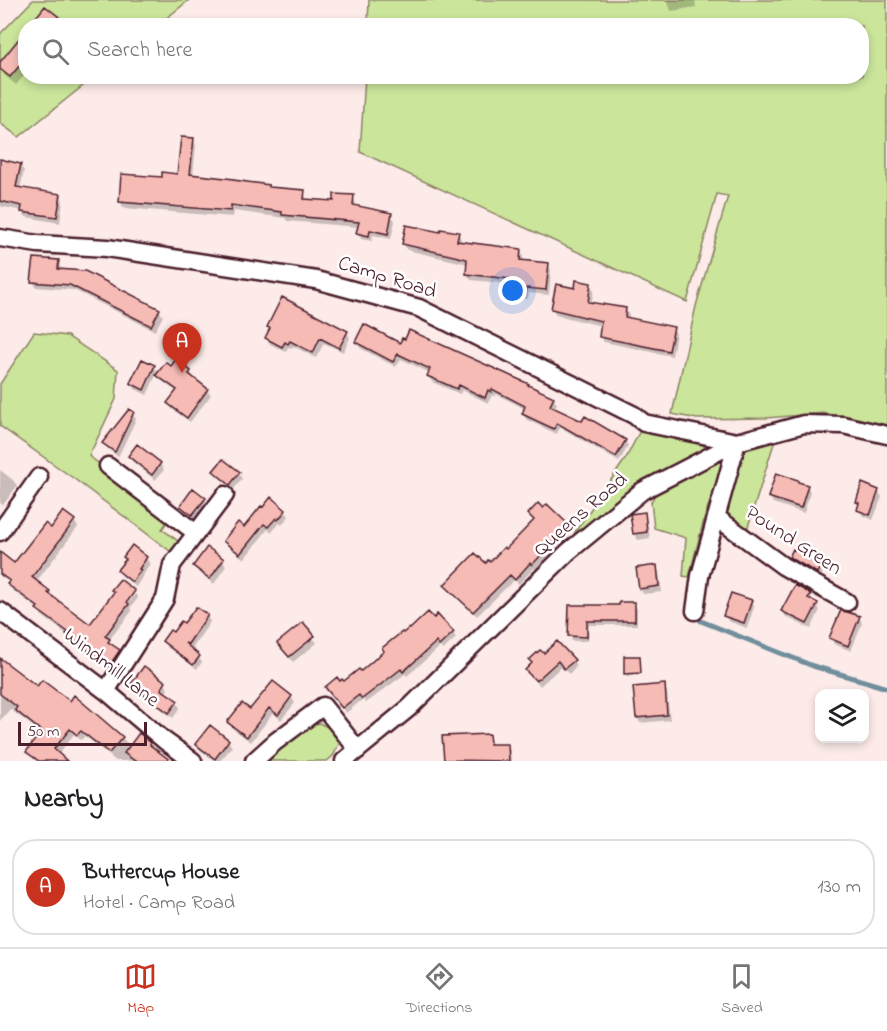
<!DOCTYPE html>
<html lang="en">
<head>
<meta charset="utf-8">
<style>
  :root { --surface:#fff; --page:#f2f2f2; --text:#202124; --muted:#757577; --line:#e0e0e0; --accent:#c8321e }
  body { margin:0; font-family:"Indie Flower",sans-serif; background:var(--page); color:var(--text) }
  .controls { position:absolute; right:18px; bottom:18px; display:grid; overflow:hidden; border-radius:12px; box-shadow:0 3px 9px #0003 }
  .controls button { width:54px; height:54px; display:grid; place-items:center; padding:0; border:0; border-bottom:2px solid var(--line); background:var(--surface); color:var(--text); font:30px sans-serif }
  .scale { position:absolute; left:18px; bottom:15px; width:129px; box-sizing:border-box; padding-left:6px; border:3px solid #4a1f2b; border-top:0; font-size:16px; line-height:21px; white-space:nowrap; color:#4a1f2b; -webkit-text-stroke:4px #fff; paint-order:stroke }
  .you { position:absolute; left:513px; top:291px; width:21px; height:21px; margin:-15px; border:4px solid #fff; border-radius:50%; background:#1a73e8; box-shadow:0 0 0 9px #1a73e833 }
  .badge { display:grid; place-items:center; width:39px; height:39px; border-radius:50%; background:var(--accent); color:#fff; font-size:20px; font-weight:700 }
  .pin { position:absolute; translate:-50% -50px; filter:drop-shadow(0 2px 3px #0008) }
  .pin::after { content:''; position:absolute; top:32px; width:21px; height:18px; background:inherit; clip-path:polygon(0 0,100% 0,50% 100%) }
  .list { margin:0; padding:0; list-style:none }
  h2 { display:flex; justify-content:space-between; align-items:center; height:78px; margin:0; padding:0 24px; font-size:26px }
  h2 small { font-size:20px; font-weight:400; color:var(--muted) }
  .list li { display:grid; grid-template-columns:39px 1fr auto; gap:18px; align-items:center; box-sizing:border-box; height:96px; margin:0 12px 12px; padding:0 12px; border:2px solid var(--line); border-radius:24px }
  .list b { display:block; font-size:22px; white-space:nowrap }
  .list p { margin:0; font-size:20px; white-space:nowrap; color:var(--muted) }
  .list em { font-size:20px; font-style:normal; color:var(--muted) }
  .icon { flex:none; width:33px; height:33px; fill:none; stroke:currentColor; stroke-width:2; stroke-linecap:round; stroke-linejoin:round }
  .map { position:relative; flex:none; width:887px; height:761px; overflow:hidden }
  .search { position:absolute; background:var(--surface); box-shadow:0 3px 9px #0003; left:18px; right:18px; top:18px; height:66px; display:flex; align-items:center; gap:15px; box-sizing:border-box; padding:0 21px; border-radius:24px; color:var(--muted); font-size:22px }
  .sheet { height:186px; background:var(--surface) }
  nav { display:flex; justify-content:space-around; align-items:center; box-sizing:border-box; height:84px; border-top:2px solid var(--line); background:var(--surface); font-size:16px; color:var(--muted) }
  nav a { display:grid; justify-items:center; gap:3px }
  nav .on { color:var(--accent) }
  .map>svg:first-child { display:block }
</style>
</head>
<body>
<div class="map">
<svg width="887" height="761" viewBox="0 0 887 761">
  <rect width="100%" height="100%" fill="#fdebe9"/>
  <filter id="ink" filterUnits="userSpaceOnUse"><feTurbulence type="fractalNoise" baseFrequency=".0167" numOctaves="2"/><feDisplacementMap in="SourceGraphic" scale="12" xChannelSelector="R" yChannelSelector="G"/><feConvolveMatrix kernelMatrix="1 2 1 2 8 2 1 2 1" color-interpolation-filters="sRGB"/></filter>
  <g filter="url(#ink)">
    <path fill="#cbe59b" stroke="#8a8263" stroke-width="1.5" d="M33,0H189L158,25L26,26V76L94,77L19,137L0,123V34Z
      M369,0H887V429L825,413L766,418L697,419L672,414L696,306L728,196L717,194L687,302L360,152L365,77L862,76V26L368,25Z
      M34,332L67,336L118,370L116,399L89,456L170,518L162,529L182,544L174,554L73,478L0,426V384Z
      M644,423L652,431L700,443L713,453L775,440L746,533L723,518L720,475L706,512L689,577L683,576L686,538L654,528L651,502L655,495L714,464L703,450L568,552L575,532L626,458Z
      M319,723L334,730L339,744L333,756L327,761H264L299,729Z"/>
    <path fill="#0003" d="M667,0H695L696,7L671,11Z
      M57,18L62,26H31Z
      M26,32V73L16,85L4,75L0,64Z
      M193,140L196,145L193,176L269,189L304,191L307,201L335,203L353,197L356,203V207L391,215L395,221L391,239L373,235L372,241L361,239L358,233L359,227L287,221L285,218L234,211L233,217L124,208L120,202L163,179L178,175Z
      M0,161L20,165L24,171L20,189L60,195L63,201L60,223L26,217L22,211L0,206Z
      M458,233L461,239L460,243L520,250L523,256V262L548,264L551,270L549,295L529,293L528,299L514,298L510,292L511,284L471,280L467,274L468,264L407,250L404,244L442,234Z
      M58,262L61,270L159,310L163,316L155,331L74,290L36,287L33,281Z
      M590,285L594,290L591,304L625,309L629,315L628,319L673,328L676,334L672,356L604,342L600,337L602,326L556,315L553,309L576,289Z
      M269,327L347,332L350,338L343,352L324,343L316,358L293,346L292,348L288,347L286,352L270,344L267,338L271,329Z
      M410,331L528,385L530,387L553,398L557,404L554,410L625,441L628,446L619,462L560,427L557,434L527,420L523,414L525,409L496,394L495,397L492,395L488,403L462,390L460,394L432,382L429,376L430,373L401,359L396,367L360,348L357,342L400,345L405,341Z
      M154,366L159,374L172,368L190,372L194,378L207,390L211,395L190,422L172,409L169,403L177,392L162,381L157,373L147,395L135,389L132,383Z
      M132,413L136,419L118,457L108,449L104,443Z
      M129,457L160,464L164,470L155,480L133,462Z
      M0,470L13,480L17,486L3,505L0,503Z
      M215,471L239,473L242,479L234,489L218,477Z
      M799,484L807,486L810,492L804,513L773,503L770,497Z
      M878,491L882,497L873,520L862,515L857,501Z
      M204,499L208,505L196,520L185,512L182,506Z
      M263,510L285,511L289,516L282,525L279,523L272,532L268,529L244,559L229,547L225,541L244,529Z
      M63,513L74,521L78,527L36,582L49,592L53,598L90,626L115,593L120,581L121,607L124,609L135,594L138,598L130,608L132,611L109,640L122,657L112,671L71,640L68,635L41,615L38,609L12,590L10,583L0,576V560L15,565L51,530Z
      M530,514L568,525L571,531L536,570L534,568L519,584L514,580L477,616L450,591L446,586L490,564L506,551L535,522Z
      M644,514L647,520L650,538L638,540L634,534Z
      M132,548L146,558L150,564L136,587L122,576L119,570L127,560Z
      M791,557L821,564L824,570L820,578L794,563Z
      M223,560L226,566L214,584L198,572L194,566Z
      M656,567L659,572L662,592L643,594L640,588Z
      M809,595L820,610L811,629L786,617L783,611Z
      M751,601L754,607L747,628L728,621L725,615Z
      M634,604L637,609V625H589L588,641H572L570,636V606L621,607Z
      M207,616L210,622L191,650L202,662L197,669L167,647L164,641L184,625Z
      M859,617L862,623L851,651L834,644L831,638Z
      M303,624L317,643L293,662L282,649Z
      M453,633L456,638L443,650L440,647L407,676L405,674L366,703L363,699L346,713L330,693L360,673Z
      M544,655L573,661L577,666L569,674L562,666L540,686L527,670Z
      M639,657L641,675L627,676L626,673Z
      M0,665L38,688L70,703L74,698L131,746L150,744L154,750L168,761H116L85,736L81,740L74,734L58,755L65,761H36L28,752L42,733L10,709L0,721Z
      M165,683L168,689L165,693L177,702L180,708L173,718L136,690L132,685Z
      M273,683L291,697L295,703L281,720L273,713L251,742L232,728L229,722L251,712Z
      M664,686L667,692L670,720L640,723L637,717Z
      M489,735L492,746L507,745L510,751L511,761H446L445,759Z
      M228,741L232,747L220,761H215L200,750L197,744Z"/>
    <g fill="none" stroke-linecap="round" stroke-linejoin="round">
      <path stroke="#708e9c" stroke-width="5" d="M701,621L813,666L887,688"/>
    </g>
    <path fill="#f7bbb6" stroke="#4a1f2b" stroke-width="1.5" d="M45,6L59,17L52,26H29Z
      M26,30V58L10,77L0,69V62Z
      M181,137L194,138L190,174L234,179V180L269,185V187L305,190L304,199L334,201V194L354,195L353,205L392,213L388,234L370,230L369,236L356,233L359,222L282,215V212L231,205V211L119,202L121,174L162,177V172L177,174Z
      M0,159L21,164L16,187L61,194L57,217L21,212L22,206L0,201Z
      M406,225L440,232L441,229L459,232L457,241L521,249L520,260L549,263L546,290L526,288V294L509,293L510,279L466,274L467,259L402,244Z
      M34,258L59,260L58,269L85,271L160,309L151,326L70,285L31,282Z
      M576,280L591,283L588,302L626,308L625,317L674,327L669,351L599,337L601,321L551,309L556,284L575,288Z
      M282,297L348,331L339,348L320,338L313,353L290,341L288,344L285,342L282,347L265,338L270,328L267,327Z
      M364,324L400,343L402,338L405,339L409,330L529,384L528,385L554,397L550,406L582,421L585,416L626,440L616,457L557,423L554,429L522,414L525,406L492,389L491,392L488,390L485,398L459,385L457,389L427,376L430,369L398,354L393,362L355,342Z
      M142,359L155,365L144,390L130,383Z
      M176,359L191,371L189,374L208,389L187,418L167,403L177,390L156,375L166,362L171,366Z
      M129,409L134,412L115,452L102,443Z
      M137,444L161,463L152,475L128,456Z
      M223,459L240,472L230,485L213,471Z
      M776,473L798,480V482L808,485L801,508L768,497Z
      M862,483L879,490L870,515L857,510L859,503L856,502Z
      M193,488L206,498L192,515L180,506Z
      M271,497L286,510L278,520L276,518L268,527L264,524L240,554L223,541L238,522L244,527L261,506L263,507Z
      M538,503L543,508L547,504L569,525L532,565L530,563L515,580L510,575L473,612L444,585L475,553L486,563L488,560L490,562L504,547L506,549L534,520L528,514Z
      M63,511L75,520L32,577L50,591L48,593L90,624L114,592L111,590L120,579L135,591L127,602L129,604L105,636L110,639L108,642L120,650L109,666L66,634L68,632L36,609L38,607L7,584L10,581L0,574V552L14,563L45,523L51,528Z
      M645,512L647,532L633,534L630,514Z
      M132,545L147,557L139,569L141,570L132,582L117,570L126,559L123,557Z
      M207,547L224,559L210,579L193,566Z
      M793,549L822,563L817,573L789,557Z
      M657,565L659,586L639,589L636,568Z
      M795,585L811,594L808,598L818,603L807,624L781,611Z
      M731,593L752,600L744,623L723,616Z
      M619,602H635V621H587V637L568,636L569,605H619Z
      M196,607L208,615L188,644L185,643L200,656L193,665L162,641L170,630L173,632L181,621L184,623Z
      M841,610L860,616L848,646L829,638Z
      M428,612L434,618L437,614L454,632L439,646L436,642L403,672L401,669L362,699L359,695L342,708L325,687L337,677L340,681L342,679L344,681L359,669L361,671L384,651L382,648L402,632L403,633L409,628L410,629Z
      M303,622L315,636L289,657L277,643Z
      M557,641L575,660L564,669L558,661L536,681L525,670L532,663L529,660L540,650L544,653Z
      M624,656H640L641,673L624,674Z
      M0,658L37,686L42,680L70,701L74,695L123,737L109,753L81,731L77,735L70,729L54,749L67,761H39L26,752L41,731L15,710L17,707L0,694Z
      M144,666L166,682L161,689L178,701L169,713L130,685Z
      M273,681L292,696L278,715L269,708L247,737L227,722L242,703L250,709Z
      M665,684L667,715L636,718L633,687Z
      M210,725L229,740L215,759L195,744Z
      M139,733L151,743L150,745L171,761H135L124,753Z
      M489,734L490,744H508L509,761L444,760L442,736Z"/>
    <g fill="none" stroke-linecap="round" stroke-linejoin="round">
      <g stroke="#4a1f2b" stroke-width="21">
        <path id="minor" d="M0,238L38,244L107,248L316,280L419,308L634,415L644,423L737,442
          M108,466L196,533
          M716,517L783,566L847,602
          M0,532L39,477
          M0,611L106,691L165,741L193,761
          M695,611L700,576L737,442
          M106,691L165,599L172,565L225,495
          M254,761L275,742L323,706L358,750
          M344,761L409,708L568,552L642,491L737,442L804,424L843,425L887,435"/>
      </g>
      <use href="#minor" stroke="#fff" stroke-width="16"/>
    </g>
  </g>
  <g text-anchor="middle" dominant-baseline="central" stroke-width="5" stroke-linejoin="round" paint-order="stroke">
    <g font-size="21" fill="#4a1f2b" stroke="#fff">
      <text transform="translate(387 278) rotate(17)">Camp Road</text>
      <text transform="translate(581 515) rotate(-41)">Queens Road</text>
      <text transform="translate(793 541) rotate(33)">Pound Green</text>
      <text transform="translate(111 668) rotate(38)">Windmill Lane</text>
    </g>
  </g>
</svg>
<div class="controls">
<button><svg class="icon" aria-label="layers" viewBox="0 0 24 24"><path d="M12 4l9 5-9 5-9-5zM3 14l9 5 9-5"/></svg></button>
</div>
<div class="scale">50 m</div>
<div class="you"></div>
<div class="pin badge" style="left:182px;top:373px">A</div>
<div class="search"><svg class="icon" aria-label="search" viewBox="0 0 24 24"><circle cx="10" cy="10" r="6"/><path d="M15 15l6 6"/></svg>Search here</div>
</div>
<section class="sheet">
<h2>Nearby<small></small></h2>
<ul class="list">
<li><span class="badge">A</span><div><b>Buttercup House</b><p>Hotel · Camp Road</p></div><em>130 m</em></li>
</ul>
</section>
<nav>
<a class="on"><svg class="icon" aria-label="map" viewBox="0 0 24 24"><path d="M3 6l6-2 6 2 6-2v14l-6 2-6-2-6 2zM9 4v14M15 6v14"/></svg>Map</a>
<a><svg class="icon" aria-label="directions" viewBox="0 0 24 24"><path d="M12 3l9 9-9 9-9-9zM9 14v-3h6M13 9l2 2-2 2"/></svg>Directions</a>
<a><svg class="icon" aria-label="saved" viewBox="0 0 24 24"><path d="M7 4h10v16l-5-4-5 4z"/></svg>Saved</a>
</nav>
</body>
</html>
